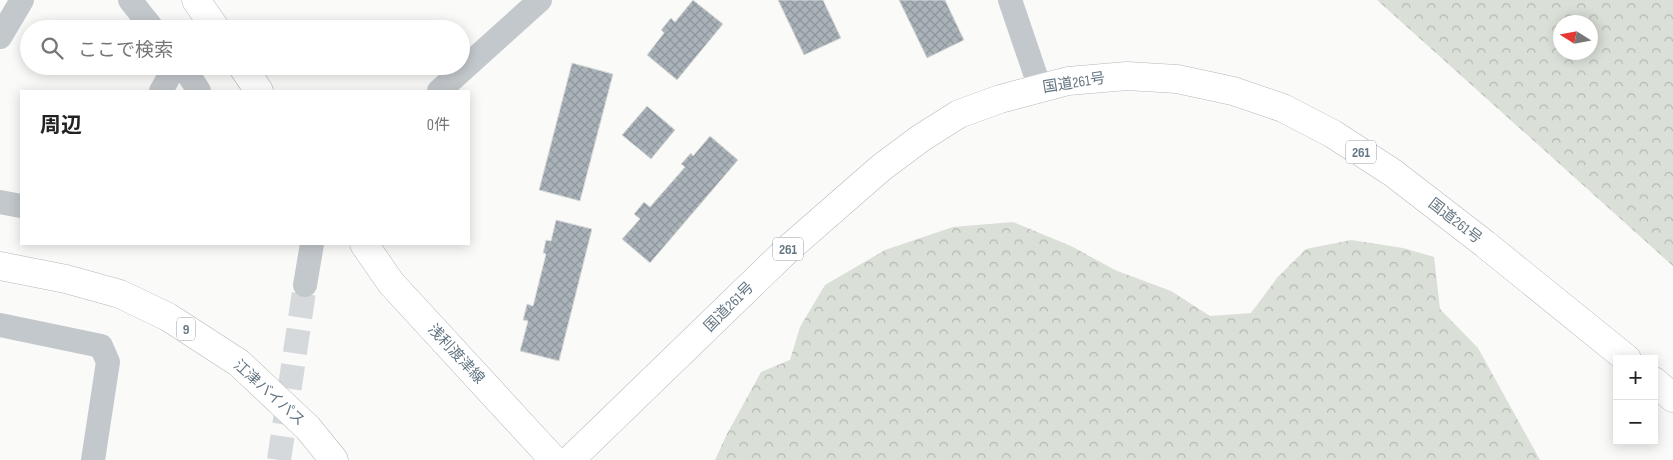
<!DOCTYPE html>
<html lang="ja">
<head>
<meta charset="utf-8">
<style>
  :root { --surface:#fff; --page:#f2f2f2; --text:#222; --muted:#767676; --line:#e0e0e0 }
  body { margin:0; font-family:"Sofia Sans Condensed","Noto Sans JP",sans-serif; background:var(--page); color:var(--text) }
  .controls { position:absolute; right:15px; bottom:15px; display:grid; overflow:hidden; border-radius:0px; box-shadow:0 2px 12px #0003 }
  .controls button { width:45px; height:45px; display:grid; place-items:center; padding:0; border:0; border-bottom:1px solid var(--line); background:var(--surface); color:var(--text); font:25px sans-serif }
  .compass { position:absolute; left:1553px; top:15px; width:45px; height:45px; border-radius:50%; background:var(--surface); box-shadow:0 2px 12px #0003; rotate:281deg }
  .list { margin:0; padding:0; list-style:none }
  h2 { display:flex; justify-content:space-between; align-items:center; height:65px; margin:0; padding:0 20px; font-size:21px }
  h2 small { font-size:16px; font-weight:400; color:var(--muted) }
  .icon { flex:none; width:28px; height:28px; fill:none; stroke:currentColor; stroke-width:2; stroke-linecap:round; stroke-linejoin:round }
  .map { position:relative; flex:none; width:1673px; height:460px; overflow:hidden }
  .search { position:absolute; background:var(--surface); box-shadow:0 2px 12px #0003; left:20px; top:20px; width:450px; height:55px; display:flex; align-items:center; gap:12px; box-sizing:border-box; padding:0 18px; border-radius:28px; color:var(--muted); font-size:19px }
  .panel { position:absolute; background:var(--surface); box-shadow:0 2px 12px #0003; left:20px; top:90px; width:450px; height:155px; border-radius:0px }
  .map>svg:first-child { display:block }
</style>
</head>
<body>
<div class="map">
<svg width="1673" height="460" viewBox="0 0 1673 460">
  <defs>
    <pattern id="forest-crowns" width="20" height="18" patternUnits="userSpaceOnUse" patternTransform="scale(1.25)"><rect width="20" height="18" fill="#dadfd7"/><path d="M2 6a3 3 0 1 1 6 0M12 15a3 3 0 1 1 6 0" fill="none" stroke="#b4b9b4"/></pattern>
    <pattern id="building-cross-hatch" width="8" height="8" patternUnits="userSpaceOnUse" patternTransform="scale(1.25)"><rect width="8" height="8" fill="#aab3b9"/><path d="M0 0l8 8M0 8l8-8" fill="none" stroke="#8e969c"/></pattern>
  </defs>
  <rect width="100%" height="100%" fill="#fafaf8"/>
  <path fill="url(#forest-crowns)" fill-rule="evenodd" d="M1377,0H1673V266ZM1560,22H1590V52H1560Z
    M1013,222L1071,246L1115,270L1171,291L1210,316L1251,313L1277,278L1306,249L1351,240L1403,248L1434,257L1440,309L1478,348L1540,460H715L727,434L761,372L790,360L800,327L825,285L885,250L953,227Z"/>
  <path fill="url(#building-cross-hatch)" stroke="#dcdcda" d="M693,0L723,24L677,80L647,55L664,33L661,30L671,18L675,22Z
    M778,0H823L841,38L804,55Z
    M899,0H945L964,40L927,58Z
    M572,63L613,74L580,201L539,190Z
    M647,106L675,130L651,159L622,135Z
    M710,136L738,160L650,263L622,239L640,219L634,214L644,202L650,207L685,167L681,164L691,153L693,156Z
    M556,220L592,229L559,361L520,351L528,321L523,320L527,304L533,306L546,254L543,253L546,240L551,241Z"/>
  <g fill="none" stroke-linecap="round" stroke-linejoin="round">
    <path stroke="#d5d9db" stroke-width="24" stroke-dasharray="24 12" stroke-linecap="butt" d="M279,460L305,285"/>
    <g stroke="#b3babf" stroke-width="29">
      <path id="secondary" d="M196,0L216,29
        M242,66L259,91
        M364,244L391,283L554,460"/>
    </g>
    <g stroke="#b4b9bd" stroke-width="29">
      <path id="trunk" d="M0,266L66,279L120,294L168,317L239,363L308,428L334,460
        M1654,381L1673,398
        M570,460L788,249L882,167L921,138L959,114L1000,99L1068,81L1127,76L1177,79L1233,91L1283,108L1333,134L1393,173L1485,244L1627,359"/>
    </g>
    <path stroke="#c3c8cc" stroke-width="24" d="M130,0L153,29
      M1010,0L1040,88
      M0,37L22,0
      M183,66L199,91
      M161,91L175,66
      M439,91L540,0
      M0,202L21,206
      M305,285L312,244
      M0,325L101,346L108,362L93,460"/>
    <use href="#secondary" stroke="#fff" stroke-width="28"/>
    <use href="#trunk" stroke="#fff" stroke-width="28"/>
  </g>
  <g text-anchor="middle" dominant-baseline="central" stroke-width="5" stroke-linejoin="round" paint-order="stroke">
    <g fill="#fff" stroke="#939fa8" stroke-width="1">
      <rect x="1346" y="140.5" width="30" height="23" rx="4"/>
      <rect x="773" y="237.5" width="30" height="23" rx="4"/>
      <rect x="177" y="317.5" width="18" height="23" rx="4"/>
    </g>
    <g font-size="14" font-weight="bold" fill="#657683">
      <text x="1361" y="152">261</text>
      <text x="788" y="249">261</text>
      <text x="186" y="329">9</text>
    </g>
    <g font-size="15" fill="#657683" stroke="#fff">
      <text transform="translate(1074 83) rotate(-9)">国道261号</text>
      <text transform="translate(1455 221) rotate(38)">国道261号</text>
      <text transform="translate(729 307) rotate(-45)">国道261号</text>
      <text transform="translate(456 354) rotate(47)">浅利渡津線</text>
      <text transform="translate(269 393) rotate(42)">江津バイパス</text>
    </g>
  </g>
</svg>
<div class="controls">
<button>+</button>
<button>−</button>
</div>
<svg class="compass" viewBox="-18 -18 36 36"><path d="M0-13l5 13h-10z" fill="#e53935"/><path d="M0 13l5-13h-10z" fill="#767676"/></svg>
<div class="search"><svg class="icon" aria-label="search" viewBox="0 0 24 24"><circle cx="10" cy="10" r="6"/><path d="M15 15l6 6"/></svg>ここで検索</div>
<section class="panel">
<h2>周辺<small>0件</small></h2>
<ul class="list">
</ul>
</section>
</div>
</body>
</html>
